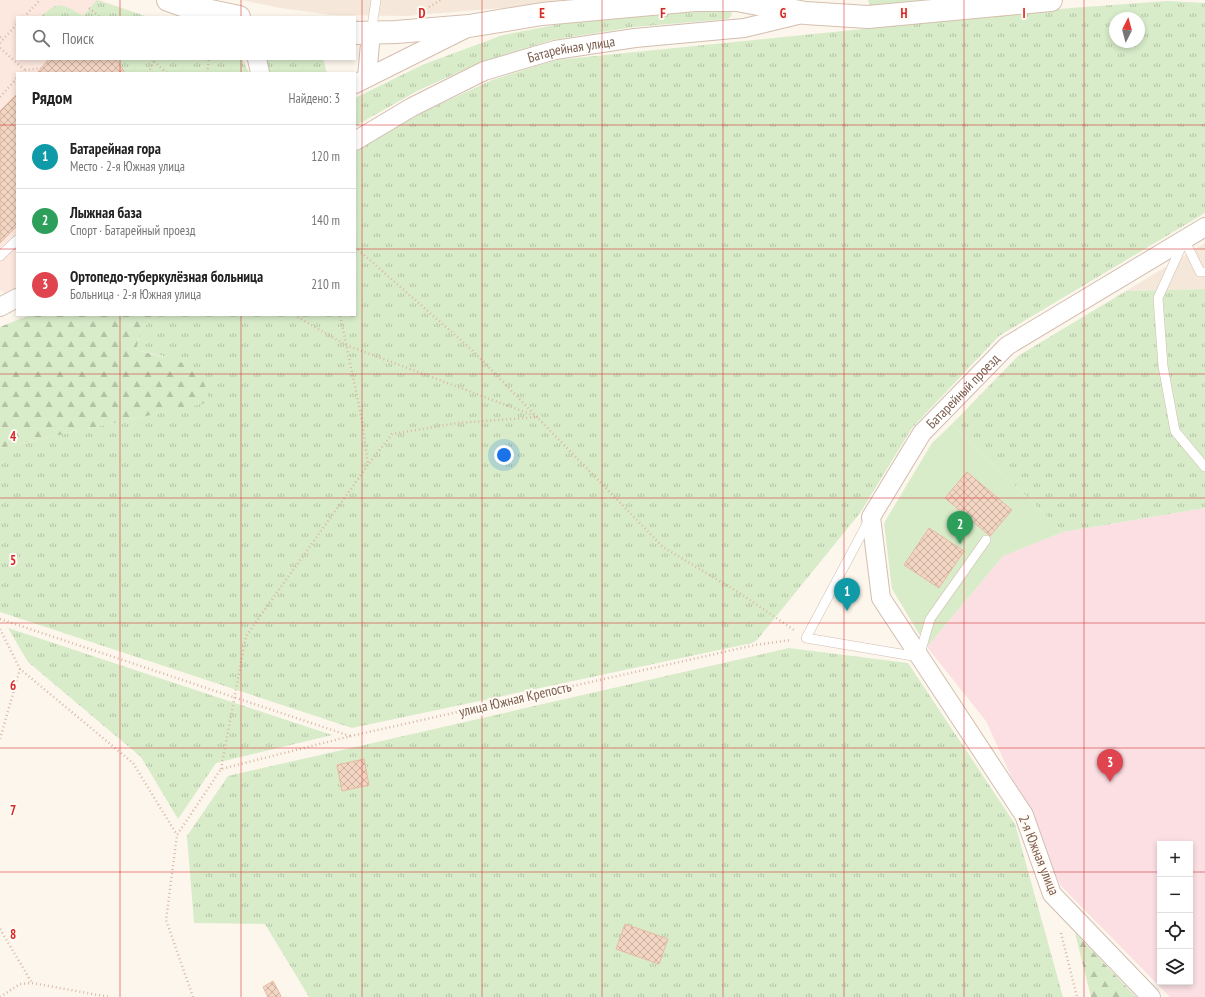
<!DOCTYPE html>
<html lang="ru">
<head>
<meta charset="utf-8">
<style>
  :root { --surface:#fff; --page:#f2f2f2; --text:#222; --muted:#767676; --line:#e0e0e0; --accent:#e76f51 }
  body { margin:0; font-family:"PT Sans Narrow",sans-serif; background:var(--page); color:var(--text) }
  .controls { position:absolute; right:12px; bottom:12px; display:grid; overflow:hidden; border-radius:0px; box-shadow:0 2px 6px #0003 }
  .controls button { width:36px; height:36px; display:grid; place-items:center; padding:0; border:0; border-bottom:1px solid var(--line); background:var(--surface); color:var(--text); font:20px sans-serif }
  .compass { position:absolute; left:1109px; top:12px; width:36px; height:36px; border-radius:50%; background:var(--surface); box-shadow:0 2px 6px #0003; rotate:6deg }
  .you { position:absolute; left:504px; top:455px; width:14px; height:14px; margin:-10px; border:3px solid #fff; border-radius:50%; background:#1a73e8; box-shadow:0 0 0 6px #1a73e833 }
  .badge { display:grid; place-items:center; width:26px; height:26px; border-radius:50%; background:var(--accent); color:#fff; font-size:13px; font-weight:700 }
  .pin { position:absolute; translate:-50% -33px; filter:drop-shadow(0 1px 2px #0008) }
  .pin::after { content:''; position:absolute; top:21px; width:14px; height:12px; background:inherit; clip-path:polygon(0 0,100% 0,50% 100%) }
  .list { margin:0; padding:0; list-style:none }
  h2 { display:flex; justify-content:space-between; align-items:center; height:52px; margin:0; padding:0 16px; font-size:17px }
  h2 small { font-size:13px; font-weight:400; color:var(--muted) }
  .list li { display:grid; grid-template-columns:26px 1fr auto; gap:12px; align-items:center; box-sizing:border-box; height:64px; padding:0 16px; border-top:1px solid var(--line) }
  .list b { display:block; font-size:15px; white-space:nowrap }
  .list p { margin:0; font-size:13px; white-space:nowrap; color:var(--muted) }
  .list em { font-size:13px; font-style:normal; color:var(--muted) }
  .icon { flex:none; width:22px; height:22px; fill:none; stroke:currentColor; stroke-width:2; stroke-linecap:round; stroke-linejoin:round }
  .map { position:relative; flex:none; width:1205px; height:997px; overflow:hidden }
  .search { position:absolute; background:var(--surface); box-shadow:0 2px 6px #0003; left:16px; top:16px; width:340px; height:44px; display:flex; align-items:center; gap:10px; box-sizing:border-box; padding:0 14px; border-radius:0px; color:var(--muted); font-size:15px }
  .panel { position:absolute; background:var(--surface); box-shadow:0 2px 6px #0003; left:16px; top:72px; width:340px; height:244px; border-radius:0px }
  .map>svg:first-child { display:block }
</style>
</head>
<body>
<div class="map">
<svg width="1205" height="997" viewBox="0 0 1205 997">
  <defs>
    <pattern id="grass-tufts" width="24" height="20" patternUnits="userSpaceOnUse"><rect width="24" height="20" fill="#d8ecc9"/><path d="M3 7l-1-3M5 7V3M7 7l1-3M15 17l-1-3M17 17v-4M19 17l1-3" fill="none" stroke="#b4c2a5"/></pattern>
    <pattern id="forest-firs" width="22" height="20" patternUnits="userSpaceOnUse"><rect width="22" height="20" fill="#d8ecc9"/><path d="M5 1l3.5 6h-7zM16 11l3.5 6h-7z" fill="#b4c2a5"/></pattern>
    <pattern id="building-cross-hatch" width="8" height="8" patternUnits="userSpaceOnUse"><rect width="8" height="8" fill="#f3d5c3"/><path d="M0 0l8 8M0 8l8-8" fill="none" stroke="#cab0a1"/></pattern>
  </defs>
  <rect width="100%" height="100%" fill="#fdf6ec"/>
  <path fill="#f5e8da" d="M242,0H596L407,16L331,15L280,8Z
    M1205,243V289L1126,291Z"/>
  <path fill="#fde8e0" d="M0,0H100L148,17H17V59H242L249,73H17V287L5,293L0,290Z"/>
  <path fill="#fbdfe3" fill-rule="evenodd" d="M1205,508V997H1170L1061,886L986,721L927,647L1003,556L1063,532ZM1160,844H1190V982H1160Z"/>
  <path fill="url(#grass-tufts)" fill-rule="evenodd" d="M97,0L148,17H40C59,0 61,3 83,16Z
    M868,0H949L870,6Z
    M1168,1L1205,3V213L999,336L912,428L860,513L757,640L752,643L352,728L0,612V448L209,402L163,356L136,350L141,329L157,315H355V152L417,115L492,80L556,60L1071,8ZM1115,18H1139V42H1115Z
    M657,11H729L732,13L731,16L728,19L634,27L552,40L481,62L417,91L355,126V98L422,65L503,35L576,21Z
    M117,59H242L249,73H125Z
    M266,59H323L327,73H270Z
    M1205,289V508L1063,532L952,424L1018,356L1126,291Z
    M8,628L332,735L216,763L178,819L141,757L28,662Z
    M789,648L908,663L1015,824L1063,997H309L265,924L194,923L187,836L228,776Z"/>
  <path fill="url(#forest-firs)" d="M30,315H157L141,329L136,350C151,354 182,360 195,369C203,375 207,392 210,402L0,448V327Z
    M1075,933L1136,997H1091Z"/>
  <path fill="#d8ecc9" d="M952,424L1063,532L1003,556L927,647L892,589L884,523L932,443Z"/>
  <path fill="url(#building-cross-hatch)" stroke="#e6bba3" d="M49,59H116L125,73H37Z
    M17,94V226L0,243V111Z
    M967,472L1012,510L990,536L945,498Z
    M929,528L964,551L939,588L904,565Z
    M364,759L369,785L342,791L337,765Z
    M625,924L668,939L659,964L616,949Z
    M273,981L281,996L280,997H268L263,987Z"/>
  <g fill="none" stroke-linecap="round" stroke-linejoin="round">
    <g stroke="#d1beb0" stroke-width="10">
      <path id="lane" d="M371,33L376,0
        M1184,239L1200,272H1205
        M1183,243L1158,298L1163,366L1175,431L1205,467
        M0,256L17,240
        M869,520L806,638L919,657L930,619L986,540"/>
    </g>
    <g stroke="#d1beb0" stroke-width="20">
      <g id="street">
        <path d="M257,59L260,73"/>
        <path d="M367,77L371,33"/>
        <path d="M355,84L465,29"/>
        <path id="s1" d="M355,141L412,107L484,71L555,50L635,38L744,28L802,14"/>
        <path d="M0,307L17,298"/>
        <path id="s2" d="M1151,997L1052,894L1024,815L881,598L871,517L922,433L1007,346L1205,227"/>
      </g>
    </g>
    <g stroke="#d6c0b0" stroke-width="24">
      <path id="secondary" d="M168,0L182,5L239,17
        M695,0H737L805,13L868,17L1051,0
        M355,33L396,32L469,26L542,14L695,0"/>
    </g>
    <path stroke="#d9b8a5" stroke-width="2.5" stroke-dasharray="1 3" stroke-linecap="butt" d="M429,7L441,0
      M89,8L100,17
      M24,17L40,0
      M0,37L3,40
      M0,43L17,24
      M0,48L25,70
      M151,59L167,73
      M22,73L25,70L41,68
      M148,73L155,59
      M207,73L209,59
      M0,97L17,78
      M355,247L472,350L663,547L738,592L794,630
      M294,315L346,345L538,417L458,423L392,434L368,465
      M0,619L350,736
      M0,629L20,669L133,763L177,835
      M0,739L20,669
      M221,769L246,636L368,465L362,420L340,315
      M0,929L32,983
      M1061,933L1077,997
      M0,997L20,984L32,983L109,997
      M193,997L166,920L177,835L221,769L351,736L755,645L791,640"/>
    <use href="#lane" stroke="#fff" stroke-width="9"/>
    <use href="#street" stroke="#fff" stroke-width="18"/>
    <use href="#secondary" stroke="#fff" stroke-width="22"/>
  </g>
  <path fill="none" stroke="#d62828" stroke-width="1" stroke-opacity="0.55" d="M120,0V17M241,0V17M362,0V997M482,0V997M602,0V997M723,0V997M844,0V997M964,0V997M1084,0V997M120,59V73M241,59V73M0,125H17M355,125H1205M0,249H17M355,249H1205M120,315V997M241,315V997M0,374H1205M0,498H1205M0,623H1205M0,748H1205M0,872H1160M1190,872H1205"/>
  <g text-anchor="middle" dominant-baseline="central" stroke-width="4" stroke-linejoin="round" paint-order="stroke">
    <g font-size="14" fill="#7a5c4d" stroke="#fffaf3">
      <text stroke="none"><textPath href="#s1" startOffset="237">Батарейная улица</textPath></text>
      <text stroke="none"><textPath href="#s2" startOffset="725">Батарейный проезд</textPath></text>
      <text transform="translate(515 699) rotate(-13)">улица Южная Крепость</text>
      <text transform="translate(1039 855) rotate(68)">2-я Южная улица</text>
    </g>
  </g>
  <g font-size="13" text-anchor="middle" font-weight="bold" fill="#d62828" stroke="#fffaf3" stroke-width="4" stroke-linejoin="round" paint-order="stroke">
    <text x="422" y="18">D</text>
    <text x="542" y="18">E</text>
    <text x="663" y="18">F</text>
    <text x="783" y="18">G</text>
    <text x="904" y="18">H</text>
    <text x="1024" y="18">I</text>
    <text x="13" y="441">4</text>
    <text x="13" y="565">5</text>
    <text x="13" y="690">6</text>
    <text x="13" y="815">7</text>
    <text x="13" y="939">8</text>
  </g>
</svg>
<div class="controls">
<button>+</button>
<button>−</button>
<button><svg class="icon" aria-label="locate" viewBox="0 0 24 24"><circle cx="12" cy="12" r="6"/><path d="M12 2v4M12 18v4M2 12h4M18 12h4"/></svg></button>
<button><svg class="icon" aria-label="layers" viewBox="0 0 24 24"><path d="M12 4l9 5-9 5-9-5zM3 14l9 5 9-5"/></svg></button>
</div>
<svg class="compass" viewBox="-18 -18 36 36"><path d="M0-13l5 13h-10z" fill="#e53935"/><path d="M0 13l5-13h-10z" fill="#767676"/></svg>
<div class="you"></div>
<div class="pin badge" style="left:847px;top:611px;background:#0f9aa8">1</div>
<div class="pin badge" style="left:960px;top:544px;background:#2e9e5b">2</div>
<div class="pin badge" style="left:1110px;top:782px;background:#e0444e">3</div>
<div class="search"><svg class="icon" aria-label="search" viewBox="0 0 24 24"><circle cx="10" cy="10" r="6"/><path d="M15 15l6 6"/></svg>Поиск</div>
<section class="panel">
<h2>Рядом<small>Найдено: 3</small></h2>
<ul class="list">
<li><span class="badge" style="background:#0f9aa8">1</span><div><b>Батарейная гора</b><p>Место · 2-я Южная улица</p></div><em>120 m</em></li>
<li><span class="badge" style="background:#2e9e5b">2</span><div><b>Лыжная база</b><p>Спорт · Батарейный проезд</p></div><em>140 m</em></li>
<li><span class="badge" style="background:#e0444e">3</span><div><b>Ортопедо-туберкулёзная больница</b><p>Больница · 2-я Южная улица</p></div><em>210 m</em></li>
</ul>
</section>
</div>
</body>
</html>
